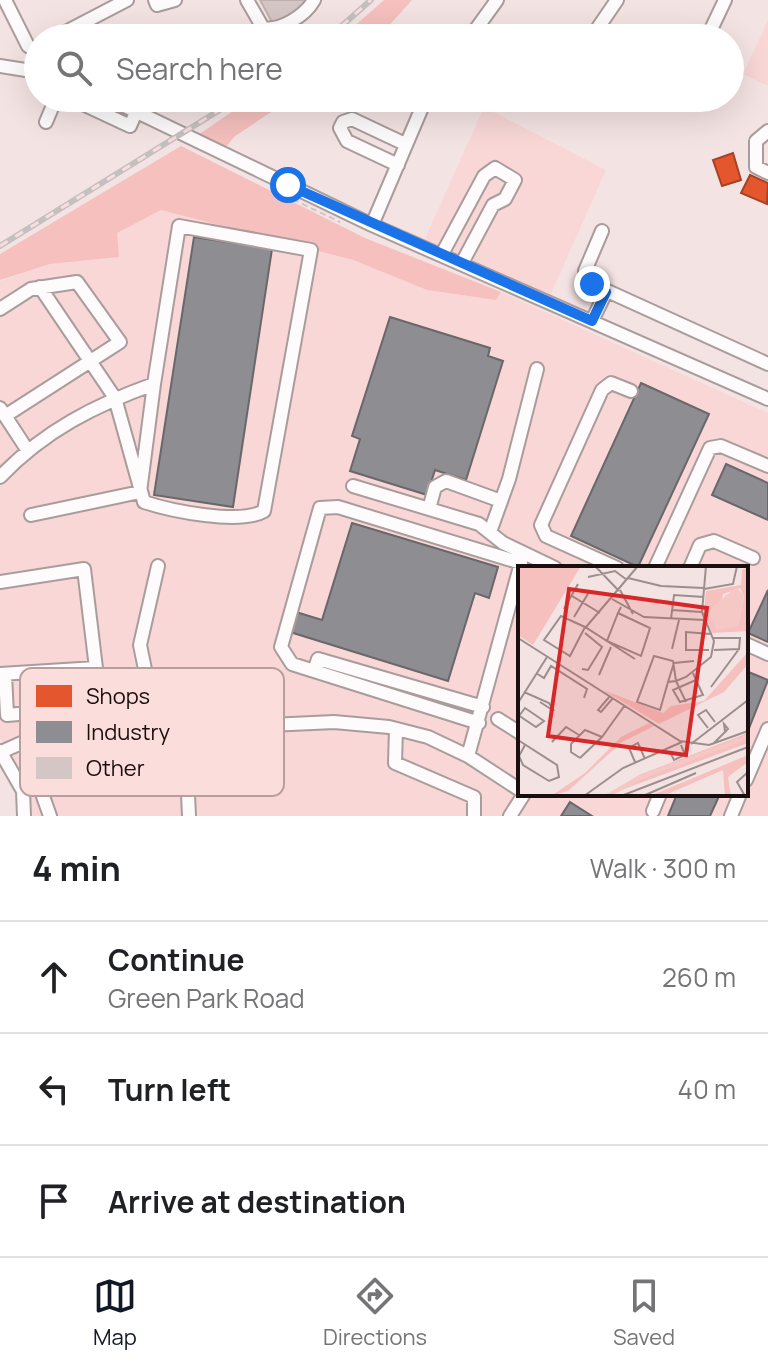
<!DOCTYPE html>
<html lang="en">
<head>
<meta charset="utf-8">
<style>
  :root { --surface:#fff; --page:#f2f2f2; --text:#202124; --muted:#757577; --line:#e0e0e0; --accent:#111827 }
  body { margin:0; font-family:Manrope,sans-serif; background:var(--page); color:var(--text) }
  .stop { position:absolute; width:24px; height:24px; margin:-18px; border:6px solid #1a73e8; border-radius:50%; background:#fff }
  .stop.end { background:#1a73e8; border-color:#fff; box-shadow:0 2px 8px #0008 }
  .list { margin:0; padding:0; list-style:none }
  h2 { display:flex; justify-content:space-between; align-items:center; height:104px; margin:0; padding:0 32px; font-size:34px }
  h2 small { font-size:26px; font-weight:400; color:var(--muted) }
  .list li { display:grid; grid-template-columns:52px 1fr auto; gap:24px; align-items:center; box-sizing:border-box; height:112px; padding:0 32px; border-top:2px solid var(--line) }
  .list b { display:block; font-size:30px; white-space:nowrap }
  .list p { margin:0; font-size:26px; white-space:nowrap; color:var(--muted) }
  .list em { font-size:26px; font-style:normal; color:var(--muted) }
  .icon { flex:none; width:44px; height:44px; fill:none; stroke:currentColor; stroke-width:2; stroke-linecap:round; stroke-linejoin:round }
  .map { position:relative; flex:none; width:768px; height:816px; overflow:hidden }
  .search { position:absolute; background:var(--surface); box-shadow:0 8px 32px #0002; left:24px; right:24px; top:24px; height:88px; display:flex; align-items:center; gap:20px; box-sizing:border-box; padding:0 28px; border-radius:44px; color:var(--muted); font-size:30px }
  .sheet { height:440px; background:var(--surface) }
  nav { display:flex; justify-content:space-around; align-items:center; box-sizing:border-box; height:112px; border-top:2px solid var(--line); background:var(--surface); font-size:22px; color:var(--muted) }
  nav a { display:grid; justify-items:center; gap:4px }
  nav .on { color:var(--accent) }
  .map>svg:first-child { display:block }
</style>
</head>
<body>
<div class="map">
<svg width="768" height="816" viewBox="0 0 768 816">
  <rect width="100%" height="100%" fill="#f4e3e3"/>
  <path fill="#f8d7d6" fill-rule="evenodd" d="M768,20V86L743,74Z
    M484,107L606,170L550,296L425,239Z
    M161,210L353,260L427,290L496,300L501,292L768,413V816H30L27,786L0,738V281L50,264L118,257L116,233ZM520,568H746V794H520Z"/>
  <path fill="#f5c0be" d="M384,0H412L378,38H341Z
    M252,98H292L234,137L226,147L198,135Z
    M181,146L365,238L501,292L496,300L427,290L353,260L161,210L117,233L119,257L50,264L0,280V254Z"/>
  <path fill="#e4572e" stroke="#a74124" stroke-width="2" d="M733,153L741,180L722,186L713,160Z
    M750,175L768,183L767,204L741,193Z"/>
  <path fill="#8d8d92" stroke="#6a676a" stroke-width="2" d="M194,237L272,249L233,507L154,495Z
    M390,317L490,348L488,356L503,361L466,480L435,470L427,495L350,471L360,439L352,436Z
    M641,383L709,414L638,567L571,536Z
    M726,464L768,483V520L712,495Z
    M352,523L498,567L489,598L475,593L448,681L290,632L296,612L322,620Z
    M768,590V642L748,633Z
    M746,671L768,680L746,736Z
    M677,794H720L710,816H668Z
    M570,802L592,816H561Z"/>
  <path fill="#d4c6c5" stroke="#bfb0b0" stroke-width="2" d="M260,0H304L307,6L273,24Z"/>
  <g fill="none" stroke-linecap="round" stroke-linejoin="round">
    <g stroke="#aa9c9c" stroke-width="16">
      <path id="minor" d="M5,0L28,46L36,51
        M155,0L157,5L175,0
        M247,0L263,28C280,31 305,16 314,0
        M597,30L617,38
        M471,36L497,0
        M54,38L127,0
        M591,38L617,0
        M707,38L725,0
        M0,66L38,72
        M70,98L130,126L136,112
        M108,98L372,225L768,399
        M46,122L56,98
        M768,131L756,141V167L768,173
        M398,165L347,141L340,128L343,122L352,119L405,144
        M372,225L426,98
        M602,231L585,271L592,284L768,364
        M442,254L484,176L495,168L515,180L505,199L493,205L462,263
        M0,309L31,289L77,282L120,342L5,416
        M592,321L606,292
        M0,408L28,451
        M0,477C44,431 95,405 154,384L179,226L311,250L264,511C240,525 171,511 144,502L115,398L40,287
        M353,486L479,524L503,543L555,568
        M429,509L435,487L446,481L501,501
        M31,515L140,492L154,384
        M490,532L509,479L537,369
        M617,568L546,536L541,525L602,390L611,383L631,391
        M655,568L710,448L721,446L768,466
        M690,568L700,545L714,541L753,558
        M0,582L84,569L96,668L0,674
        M746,644L768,654
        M314,671L318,659L483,707
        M5,674L7,715L30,713L28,673
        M147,679L222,697
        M498,719L520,733
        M185,729L189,816
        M396,729L395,763L474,797V816
        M143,731L147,679L140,645L158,566
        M0,751L23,791L24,816
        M1,752L37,736L334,722L389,727L428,737L468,756L520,790
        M468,756L521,563L338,507L320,508L281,647L292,664L479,723
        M746,780L768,729
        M39,785L50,816
        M23,791L39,785L187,780
        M653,811L660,794
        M510,816L524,794
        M731,816L740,794"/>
    </g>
    <path stroke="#cdc6c6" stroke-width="2" stroke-dasharray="6 4" stroke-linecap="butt" d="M284,195L340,222"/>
    <use href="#minor" stroke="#fdfbfb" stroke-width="12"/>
    <g stroke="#c5c0c0" stroke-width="6">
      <path id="rail" d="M328,38L371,0
        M0,246L239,98"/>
    </g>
    <use href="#rail" stroke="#fbdddc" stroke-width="3" stroke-dasharray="9" stroke-linecap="butt"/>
  </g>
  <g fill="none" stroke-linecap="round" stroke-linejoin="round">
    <path stroke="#1a73e8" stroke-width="10" d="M288,185L592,321L606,292L592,284"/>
  </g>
  <g transform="translate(518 566)">
    <rect width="230" height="230" fill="#f4e3e3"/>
    <path d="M0,0H63L15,79L0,69ZM230,1V65L194,67L186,45L188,25L223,19L224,4ZM222,22L226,30L220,60L198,62L205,28ZM230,86V98L206,126L141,158L85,124L145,147L153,140L186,135ZM131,157L136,160L104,176L50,225L33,230L67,207L103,171ZM230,167V177L87,230L121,209ZM230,189V196L210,211L213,230H207L205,204L145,230H132Z" fill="#f5c0be" fill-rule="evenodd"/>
    <path d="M218,21L226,29L220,60L199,64L190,45Z" fill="#f5c8c6"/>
    <path fill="none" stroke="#f5c8c6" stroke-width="4" d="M89,230L121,212L230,171"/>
    <path fill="none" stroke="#9d8e8e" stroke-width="2" d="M77,0L101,25M70,11L97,5L109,14M110,12L143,20L186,22M186,23L215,18L219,0M102,24L115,48M54,30L82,47M94,33L126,51L187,54M46,43L60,18M154,44L184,46M100,47L132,62L123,90L89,75L100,47L103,41M56,51L71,26M153,53L156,29L186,31M67,61L52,90L26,74L43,50L67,61L117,93M68,61L120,0M0,72L162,175L191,179L230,165M194,72H222L221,83L196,84M154,83L161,54M191,84H168V66L193,68M64,103L70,104L84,81L67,67M18,107L26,112L33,100L69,123L66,132M175,107L178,114L185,129L162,136L155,124L178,114M81,109L93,81M150,116L156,97L176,95M193,121L221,83M6,126L31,137L36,145L22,136M92,130L80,144L83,146L95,132M168,136L158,115L155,95L136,90L119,136L142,144L150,116L158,115L168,111L193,91L196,75L184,46L188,0M0,137L29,91M0,149L18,161L26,155L7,142L1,150M190,162L180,149L188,144L197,156M37,172L34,176L48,161L61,169M0,174L39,199L41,211L31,215L5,199L1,190L7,179M173,178L230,134M195,178L210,163L206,158L207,165M153,188L156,194L167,189L163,179M62,192L53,186V178L67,164L84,171L107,139M62,192L84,171M117,196L111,182L120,177L127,193M66,230L105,202L164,176M103,230L230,181M125,230L178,207M227,230L219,216L230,206"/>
    <path fill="#d62828" fill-opacity="0.15" stroke="#d62828" stroke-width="4" d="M51,23L189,42L168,189L30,170Z"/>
    <rect width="230" height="230" fill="none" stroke="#1a0e0e" stroke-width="4"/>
  </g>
  <rect x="20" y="668" width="264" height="128" rx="12" fill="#fbdddc" stroke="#b89f9e" stroke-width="2"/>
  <rect x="36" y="685" width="36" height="22" fill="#e4572e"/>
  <rect x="36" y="721" width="36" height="22" fill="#8d8d92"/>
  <rect x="36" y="757" width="36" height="22" fill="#d4c6c5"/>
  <g font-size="22" fill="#1a0e0e">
    <text x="86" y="704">Shops</text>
    <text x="86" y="740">Industry</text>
    <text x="86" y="776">Other</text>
  </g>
</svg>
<div class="stop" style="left:288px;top:185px"></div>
<div class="stop end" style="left:592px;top:284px"></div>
<div class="search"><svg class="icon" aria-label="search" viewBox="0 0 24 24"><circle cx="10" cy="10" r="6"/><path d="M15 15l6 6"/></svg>Search here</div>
</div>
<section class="sheet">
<h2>4 min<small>Walk · 300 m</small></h2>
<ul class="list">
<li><svg class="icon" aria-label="ahead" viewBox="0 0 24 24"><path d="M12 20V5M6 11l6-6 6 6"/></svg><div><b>Continue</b><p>Green Park Road</p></div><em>260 m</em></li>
<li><svg class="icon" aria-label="left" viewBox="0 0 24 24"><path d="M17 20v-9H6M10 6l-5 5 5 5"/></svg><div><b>Turn left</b></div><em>40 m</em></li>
<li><svg class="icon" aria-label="arrive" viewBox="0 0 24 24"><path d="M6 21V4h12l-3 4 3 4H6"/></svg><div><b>Arrive at destination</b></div></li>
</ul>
</section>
<nav>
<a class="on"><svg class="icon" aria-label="map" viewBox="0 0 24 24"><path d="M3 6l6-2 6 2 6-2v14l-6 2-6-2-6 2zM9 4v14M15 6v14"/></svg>Map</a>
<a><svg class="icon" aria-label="directions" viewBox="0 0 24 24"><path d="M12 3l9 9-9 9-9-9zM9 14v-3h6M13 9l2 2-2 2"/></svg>Directions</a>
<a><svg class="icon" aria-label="saved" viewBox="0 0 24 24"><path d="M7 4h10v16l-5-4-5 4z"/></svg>Saved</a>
</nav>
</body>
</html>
